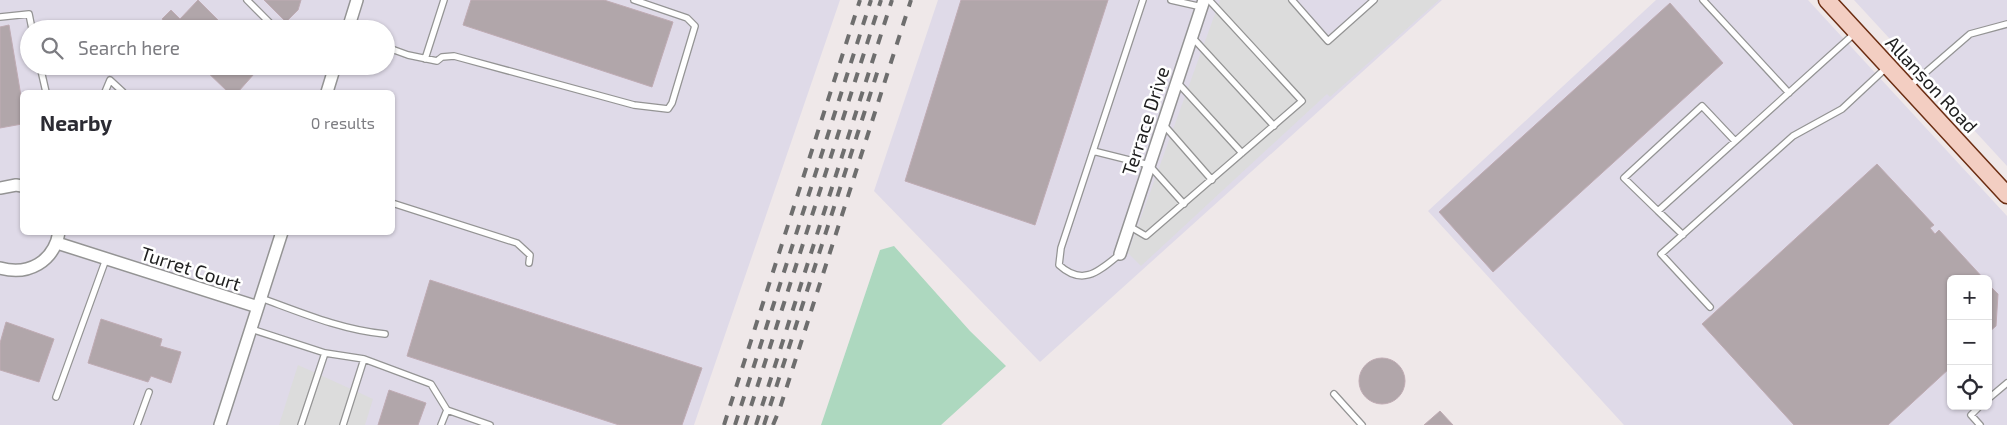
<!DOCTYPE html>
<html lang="en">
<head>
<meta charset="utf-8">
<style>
  :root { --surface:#fff; --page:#f7f7f7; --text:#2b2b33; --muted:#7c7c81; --line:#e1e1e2 }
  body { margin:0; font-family:"Exo 2",sans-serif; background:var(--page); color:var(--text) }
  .controls { position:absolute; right:15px; bottom:15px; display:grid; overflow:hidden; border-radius:8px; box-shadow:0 1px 4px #0004 }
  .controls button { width:45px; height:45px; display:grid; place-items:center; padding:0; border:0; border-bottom:1px solid var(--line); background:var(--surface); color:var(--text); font:25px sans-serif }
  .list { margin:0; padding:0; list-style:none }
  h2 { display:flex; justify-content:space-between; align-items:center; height:65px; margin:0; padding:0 20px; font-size:21px }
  h2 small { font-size:16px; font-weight:400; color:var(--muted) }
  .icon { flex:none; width:28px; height:28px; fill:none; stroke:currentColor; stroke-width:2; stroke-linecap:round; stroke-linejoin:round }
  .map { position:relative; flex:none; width:2007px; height:425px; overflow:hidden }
  .search { position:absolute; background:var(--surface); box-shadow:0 1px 4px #0004; left:20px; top:20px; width:375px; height:55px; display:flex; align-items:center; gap:12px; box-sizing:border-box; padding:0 18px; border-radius:28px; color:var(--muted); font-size:19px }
  .panel { position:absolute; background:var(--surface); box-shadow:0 1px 4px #0004; left:20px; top:90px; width:375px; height:145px; border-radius:8px }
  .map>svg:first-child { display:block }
</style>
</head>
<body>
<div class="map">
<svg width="2007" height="425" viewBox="0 0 2007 425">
  <rect width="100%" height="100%" fill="#efe8e9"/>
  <path fill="#dfdae8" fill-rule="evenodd" d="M0,0H840L694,425H0ZM29,29H386V66H29ZM22,92H392V232H22Z
    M938,0H1442L1040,362L874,191Z
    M1656,0H1808L2007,216V425H1624L1428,211ZM1951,279H1988V406H1951Z
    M1854,0H2007V166Z"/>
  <path fill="#dcdcdc" d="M1220,0H1291L1328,41L1374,0H1439L1330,97L1327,94L1141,266L1128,253Z
    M298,365L373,399L365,425H279Z"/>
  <path fill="#add8bf" d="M894,246L970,331L1006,366L941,425H821L880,250Z"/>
  <path fill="#b1a6aa" stroke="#bfabb3" d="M198,0L227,29H171L162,19L171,10L180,19Z
    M264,0H301L298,10L286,22Z
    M471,0H604L673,22L652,87L463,25Z
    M961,0H1108L1035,225L905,181Z
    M1670,3L1723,63L1493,272L1439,212Z
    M9,25L22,102V124L0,128V27Z
    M201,66H246L254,74L238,92H228Z
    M1877,164L1934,225L1930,228L1935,234L1939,230L1984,279H1951V367L1888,425H1794L1702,324Z
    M430,280L702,368L682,425H619L407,356Z
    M1988,284L1998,294L1996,326L1988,333Z
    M101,319L162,339L160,346L181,352L171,383L151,376L148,382L88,363Z
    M6,322L54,339L39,382L0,370V343Z
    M1359 381a23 23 0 1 1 46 0a23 23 0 1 1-46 0Z
    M389,390L426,403L418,425H378Z
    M1440,411L1453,425H1424Z"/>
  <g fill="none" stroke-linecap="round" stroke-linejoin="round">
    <g stroke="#949494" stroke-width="8">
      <path id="lane" d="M247,0L276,29
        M1171,0L1202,7
        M1292,0L1328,41L1374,0
        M1703,0L1789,93
        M0,17L29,14L32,29
        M1192,37L1274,126
        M386,47L408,55L437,61L442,57L454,56L634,105L668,109L672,103L695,26L687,18L634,0
        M425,59L444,0
        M40,66L46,92
        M1177,82L1242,153
        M1910,86L1970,34L2007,24
        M105,92L110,80L123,92
        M1163,124L1212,180
        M1093,151L1149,165L1184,204
        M392,203L517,243L530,255L529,263
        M1658,211L1624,178L1702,106L1735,141
        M1129,226L1146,236L1302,101L1209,0
        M1683,235L1658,211L1855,33
        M1120,254C1099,271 1083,287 1059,265L1061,248L1143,0
        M261,298C302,313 342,330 385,334
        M1710,307L1661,254L1793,136L1842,109L1887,67
        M251,329L325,353L364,359L431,384L447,410
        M1334,394L1362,425
        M56,397L106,259
        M1988,399L2007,383
        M137,425L149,392
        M301,425L325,353
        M343,425L364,359
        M441,425L447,410L490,425
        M1980,425L1971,415L1980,406"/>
    </g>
    <g stroke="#949494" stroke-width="14">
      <path id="street" d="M348,29L357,0
        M327,92L335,66
        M0,188L16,185L22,186
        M57,243L258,307
        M1120,254L1204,0
        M0,268C28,276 54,262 59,232
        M220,425L282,232"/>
    </g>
    <g stroke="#6c2d12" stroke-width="19">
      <path id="secondary" d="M1827,0L2007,195"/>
    </g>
    <use href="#lane" stroke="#fff" stroke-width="5.5"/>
    <use href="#street" stroke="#fff" stroke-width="11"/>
    <use href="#secondary" stroke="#f3cec2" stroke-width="16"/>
    <path stroke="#6e6e6e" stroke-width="4" stroke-dasharray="10 10" stroke-linecap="butt" d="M724,425L860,0
      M735,425L871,0
      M745,425L881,0
      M756,425L892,0
      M764,425L878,70
      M773,425L780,408L911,0"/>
  </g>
  <g text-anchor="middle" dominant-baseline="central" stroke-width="5" stroke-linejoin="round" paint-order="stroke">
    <g font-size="19" fill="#202020" stroke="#fff">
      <text transform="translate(1932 84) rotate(47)">Allanson Road</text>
      <text transform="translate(1145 121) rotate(-72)">Terrace Drive</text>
      <text transform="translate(191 268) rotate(18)">Turret Court</text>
    </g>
  </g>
</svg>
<div class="controls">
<button>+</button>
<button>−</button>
<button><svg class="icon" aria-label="locate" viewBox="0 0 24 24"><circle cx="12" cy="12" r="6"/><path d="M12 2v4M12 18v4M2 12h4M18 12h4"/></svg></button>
</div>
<div class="search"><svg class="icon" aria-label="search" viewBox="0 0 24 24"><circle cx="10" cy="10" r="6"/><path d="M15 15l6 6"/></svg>Search here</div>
<section class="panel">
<h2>Nearby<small>0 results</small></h2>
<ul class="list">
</ul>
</section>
</div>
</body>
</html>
